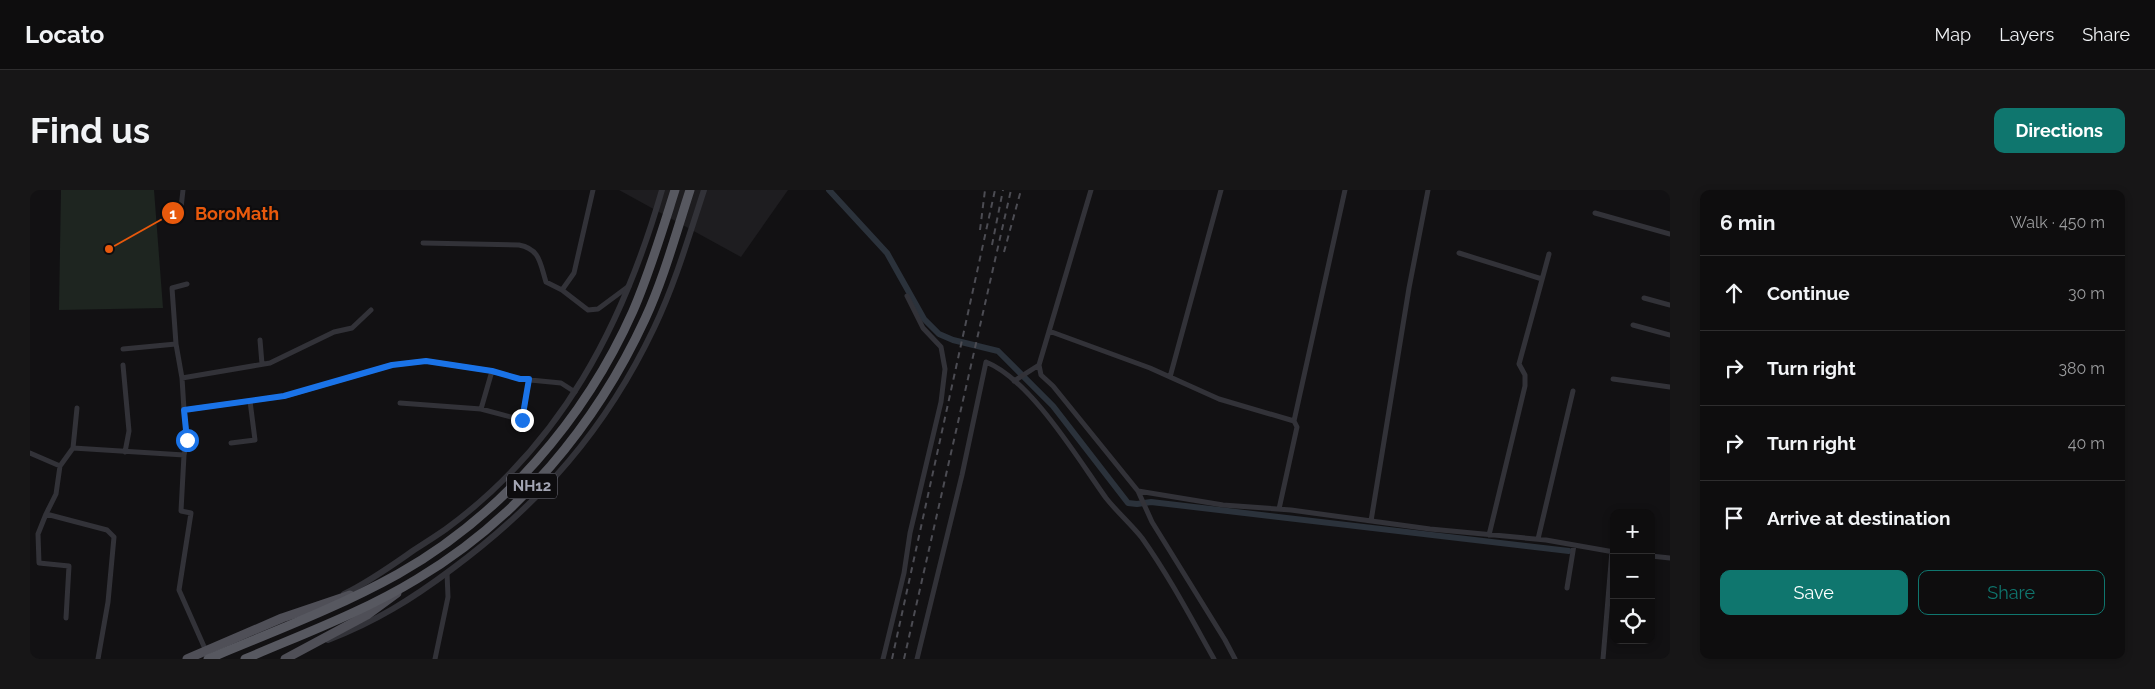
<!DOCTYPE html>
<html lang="en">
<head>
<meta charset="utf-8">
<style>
  :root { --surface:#0e0d0e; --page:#171617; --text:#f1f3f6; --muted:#9b9c9e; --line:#2e2d2e; --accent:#0f766e }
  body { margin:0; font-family:Raleway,sans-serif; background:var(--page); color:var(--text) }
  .controls { position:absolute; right:15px; bottom:15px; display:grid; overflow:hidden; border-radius:10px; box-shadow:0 2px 8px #0003 }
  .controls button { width:45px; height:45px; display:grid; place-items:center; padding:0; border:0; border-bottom:1px solid var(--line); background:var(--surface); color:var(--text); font:25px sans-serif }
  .stop { position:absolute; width:15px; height:15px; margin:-11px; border:4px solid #1a73e8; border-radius:50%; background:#fff }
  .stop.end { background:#1a73e8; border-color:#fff; box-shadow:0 1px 5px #0008 }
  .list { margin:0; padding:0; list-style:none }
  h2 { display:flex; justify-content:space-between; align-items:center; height:65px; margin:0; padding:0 20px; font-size:21px }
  h2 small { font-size:16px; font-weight:400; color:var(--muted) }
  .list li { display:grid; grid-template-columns:32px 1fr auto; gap:15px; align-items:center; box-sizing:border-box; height:75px; padding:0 20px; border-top:1px solid var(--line) }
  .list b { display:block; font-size:19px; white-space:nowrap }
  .list em { font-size:16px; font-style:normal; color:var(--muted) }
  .actions { display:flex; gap:10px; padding:15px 20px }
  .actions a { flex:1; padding:11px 0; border:1px solid var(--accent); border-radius:10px; text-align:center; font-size:18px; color:var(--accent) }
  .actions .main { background:var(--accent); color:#fff }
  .icon { flex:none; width:28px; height:28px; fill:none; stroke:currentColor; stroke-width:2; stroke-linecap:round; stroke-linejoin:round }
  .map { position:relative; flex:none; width:1640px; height:469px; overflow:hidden; border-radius:10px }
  header { display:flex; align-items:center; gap:30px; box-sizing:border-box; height:70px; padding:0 25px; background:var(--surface); border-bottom:1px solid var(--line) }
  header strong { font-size:24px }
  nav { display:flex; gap:28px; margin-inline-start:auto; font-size:18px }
  .intro { display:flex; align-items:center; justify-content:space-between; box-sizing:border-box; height:120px; padding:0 30px }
  h1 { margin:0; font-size:35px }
  .button { padding:12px 22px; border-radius:10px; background:var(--accent); color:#fff; font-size:18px; font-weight:700 }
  main { display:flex; gap:30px; padding:0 30px }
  aside { flex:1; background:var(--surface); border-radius:10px; box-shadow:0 2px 8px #0003 }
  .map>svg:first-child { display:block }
</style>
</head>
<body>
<header>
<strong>Locato</strong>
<nav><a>Map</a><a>Layers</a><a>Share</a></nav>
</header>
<div class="intro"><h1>Find us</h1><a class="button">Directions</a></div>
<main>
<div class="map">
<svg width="1640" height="469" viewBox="0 0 1640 469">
  <rect width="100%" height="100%" fill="#121113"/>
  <path fill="#1e1d20" d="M589,0H758L711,67Z"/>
  <path fill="#1e2520" d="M31,0H124L133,118L29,120Z"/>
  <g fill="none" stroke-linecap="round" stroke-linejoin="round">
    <path stroke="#2b323b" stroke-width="6" d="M799,0L857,63L894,129L909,144L923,150L968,161L1023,216L1098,313L1107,314L1121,312L1539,361"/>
    <path stroke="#323238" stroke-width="5" d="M1061,0L1009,175L1011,185L1023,196L1108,301L1122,332L1195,450L1205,469
      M151,18L153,0
      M1565,23L1640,44
      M393,53L489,55C510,59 510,73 516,92L532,100L558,120L568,119L599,96
      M1429,63L1512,89
      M532,100L544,83L563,0
      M1614,108L1640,115
      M1603,135L1640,145
      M1019,141L1120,178L1189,209L1264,231
      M230,150L232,174
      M93,159L146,154
      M93,175L99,241L95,262
      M1140,187L1191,0
      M152,188L146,154L142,98L157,94
      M1583,189L1640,197
      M984,191L1009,175
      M370,213L451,219L492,230L499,189
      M451,219L462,181
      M154,220L152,188L240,173L304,142L322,138L341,120
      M201,253L225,250L220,211
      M43,258L47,218
      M0,263L30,276L43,258L154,265L157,250L154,220L255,206L362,175L396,171L462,181L490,189L531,193L545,202
      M154,265L151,321L161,323L149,400L176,461
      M30,276L26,304L16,324L8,344L9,373L39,376L36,428
      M1108,301L1193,315L1261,320L1400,339L1516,350L1584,362
      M1249,319L1267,237L1264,231L1315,0
      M16,324L77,340L84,347L78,412L68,469
      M1341,331L1379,98L1398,0
      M1459,345L1495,196V185L1489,174L1519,64
      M1508,349L1543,201
      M1621,366L1640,368
      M1537,398L1544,355
      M405,469L418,407L417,383
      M853,469L874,383L880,343L911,212L915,179L911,157L893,138L877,106
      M887,469L932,285L956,172C1001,190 1048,269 1076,308C1087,322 1101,334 1112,348C1139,386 1161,428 1184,469
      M1573,469L1582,361"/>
    <path stroke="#323238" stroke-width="6" d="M314,404C339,392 361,376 384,360C395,353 406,346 416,339C532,254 593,135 632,0
      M298,450C345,432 382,409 422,379C511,313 576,239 624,138C645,94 659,46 674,0"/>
    <path stroke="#4f4f57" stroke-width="9" d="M157,469L252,428L320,405
      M255,469L337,425L367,403"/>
    <path stroke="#575860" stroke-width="9" d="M178,469C242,442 307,418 368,384C471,326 555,229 603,121C620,82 632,41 645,0
      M215,469C273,444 333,422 387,389C488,329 566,235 615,129C634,88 646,43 660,0"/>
    <path stroke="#4c4c53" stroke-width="2" stroke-dasharray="6 5" stroke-linecap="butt" d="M950,40L955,0
      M962,55L973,0
      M974,62L991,0
      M862,469L965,0
      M874,469L981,0"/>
  </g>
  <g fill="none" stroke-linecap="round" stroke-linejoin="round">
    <path stroke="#1a73e8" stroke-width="6" d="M157,250L154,220L254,206L362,175L396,171L462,181L490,189H499L492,230"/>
  </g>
  <g text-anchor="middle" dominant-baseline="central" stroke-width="4" stroke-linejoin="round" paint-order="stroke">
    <rect fill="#0d0c0e" stroke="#767782" stroke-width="1" x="477" y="283.5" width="50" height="25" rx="4"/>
    <g font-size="15" font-weight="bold" fill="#a3a5b3">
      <text x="502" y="296">NH12</text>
    </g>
  </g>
  <path fill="none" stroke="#e8590c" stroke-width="2" d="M79 59L143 23"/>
  <g fill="#e8590c" stroke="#0d0c0e" stroke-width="2">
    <circle cx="79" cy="59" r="5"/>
    <circle cx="143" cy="23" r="12"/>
  </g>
  <g font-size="15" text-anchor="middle" font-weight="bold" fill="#fff">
    <text x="143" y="29">1</text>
  </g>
  <g font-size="18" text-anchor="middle" font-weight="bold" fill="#e8590c" stroke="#0d0c0e" stroke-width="4" stroke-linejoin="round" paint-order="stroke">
    <text x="207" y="30">BoroMath</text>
  </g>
</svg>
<div class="controls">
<button>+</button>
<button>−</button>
<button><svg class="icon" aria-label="locate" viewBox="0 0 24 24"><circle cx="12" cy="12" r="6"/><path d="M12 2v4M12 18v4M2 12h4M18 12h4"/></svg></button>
</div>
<div class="stop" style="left:157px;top:250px"></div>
<div class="stop end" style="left:492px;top:230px"></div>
</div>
<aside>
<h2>6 min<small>Walk · 450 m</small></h2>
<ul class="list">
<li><svg class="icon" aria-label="ahead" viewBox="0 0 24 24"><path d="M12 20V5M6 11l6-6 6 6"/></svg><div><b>Continue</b></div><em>30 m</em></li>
<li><svg class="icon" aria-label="right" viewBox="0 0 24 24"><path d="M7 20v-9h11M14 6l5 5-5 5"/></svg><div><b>Turn right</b></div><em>380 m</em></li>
<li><svg class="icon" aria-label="right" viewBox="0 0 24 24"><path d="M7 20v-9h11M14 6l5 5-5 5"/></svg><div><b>Turn right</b></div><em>40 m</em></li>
<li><svg class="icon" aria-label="arrive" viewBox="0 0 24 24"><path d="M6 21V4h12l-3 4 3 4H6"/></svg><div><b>Arrive at destination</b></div></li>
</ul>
<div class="actions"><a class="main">Save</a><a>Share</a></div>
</aside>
</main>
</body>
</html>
